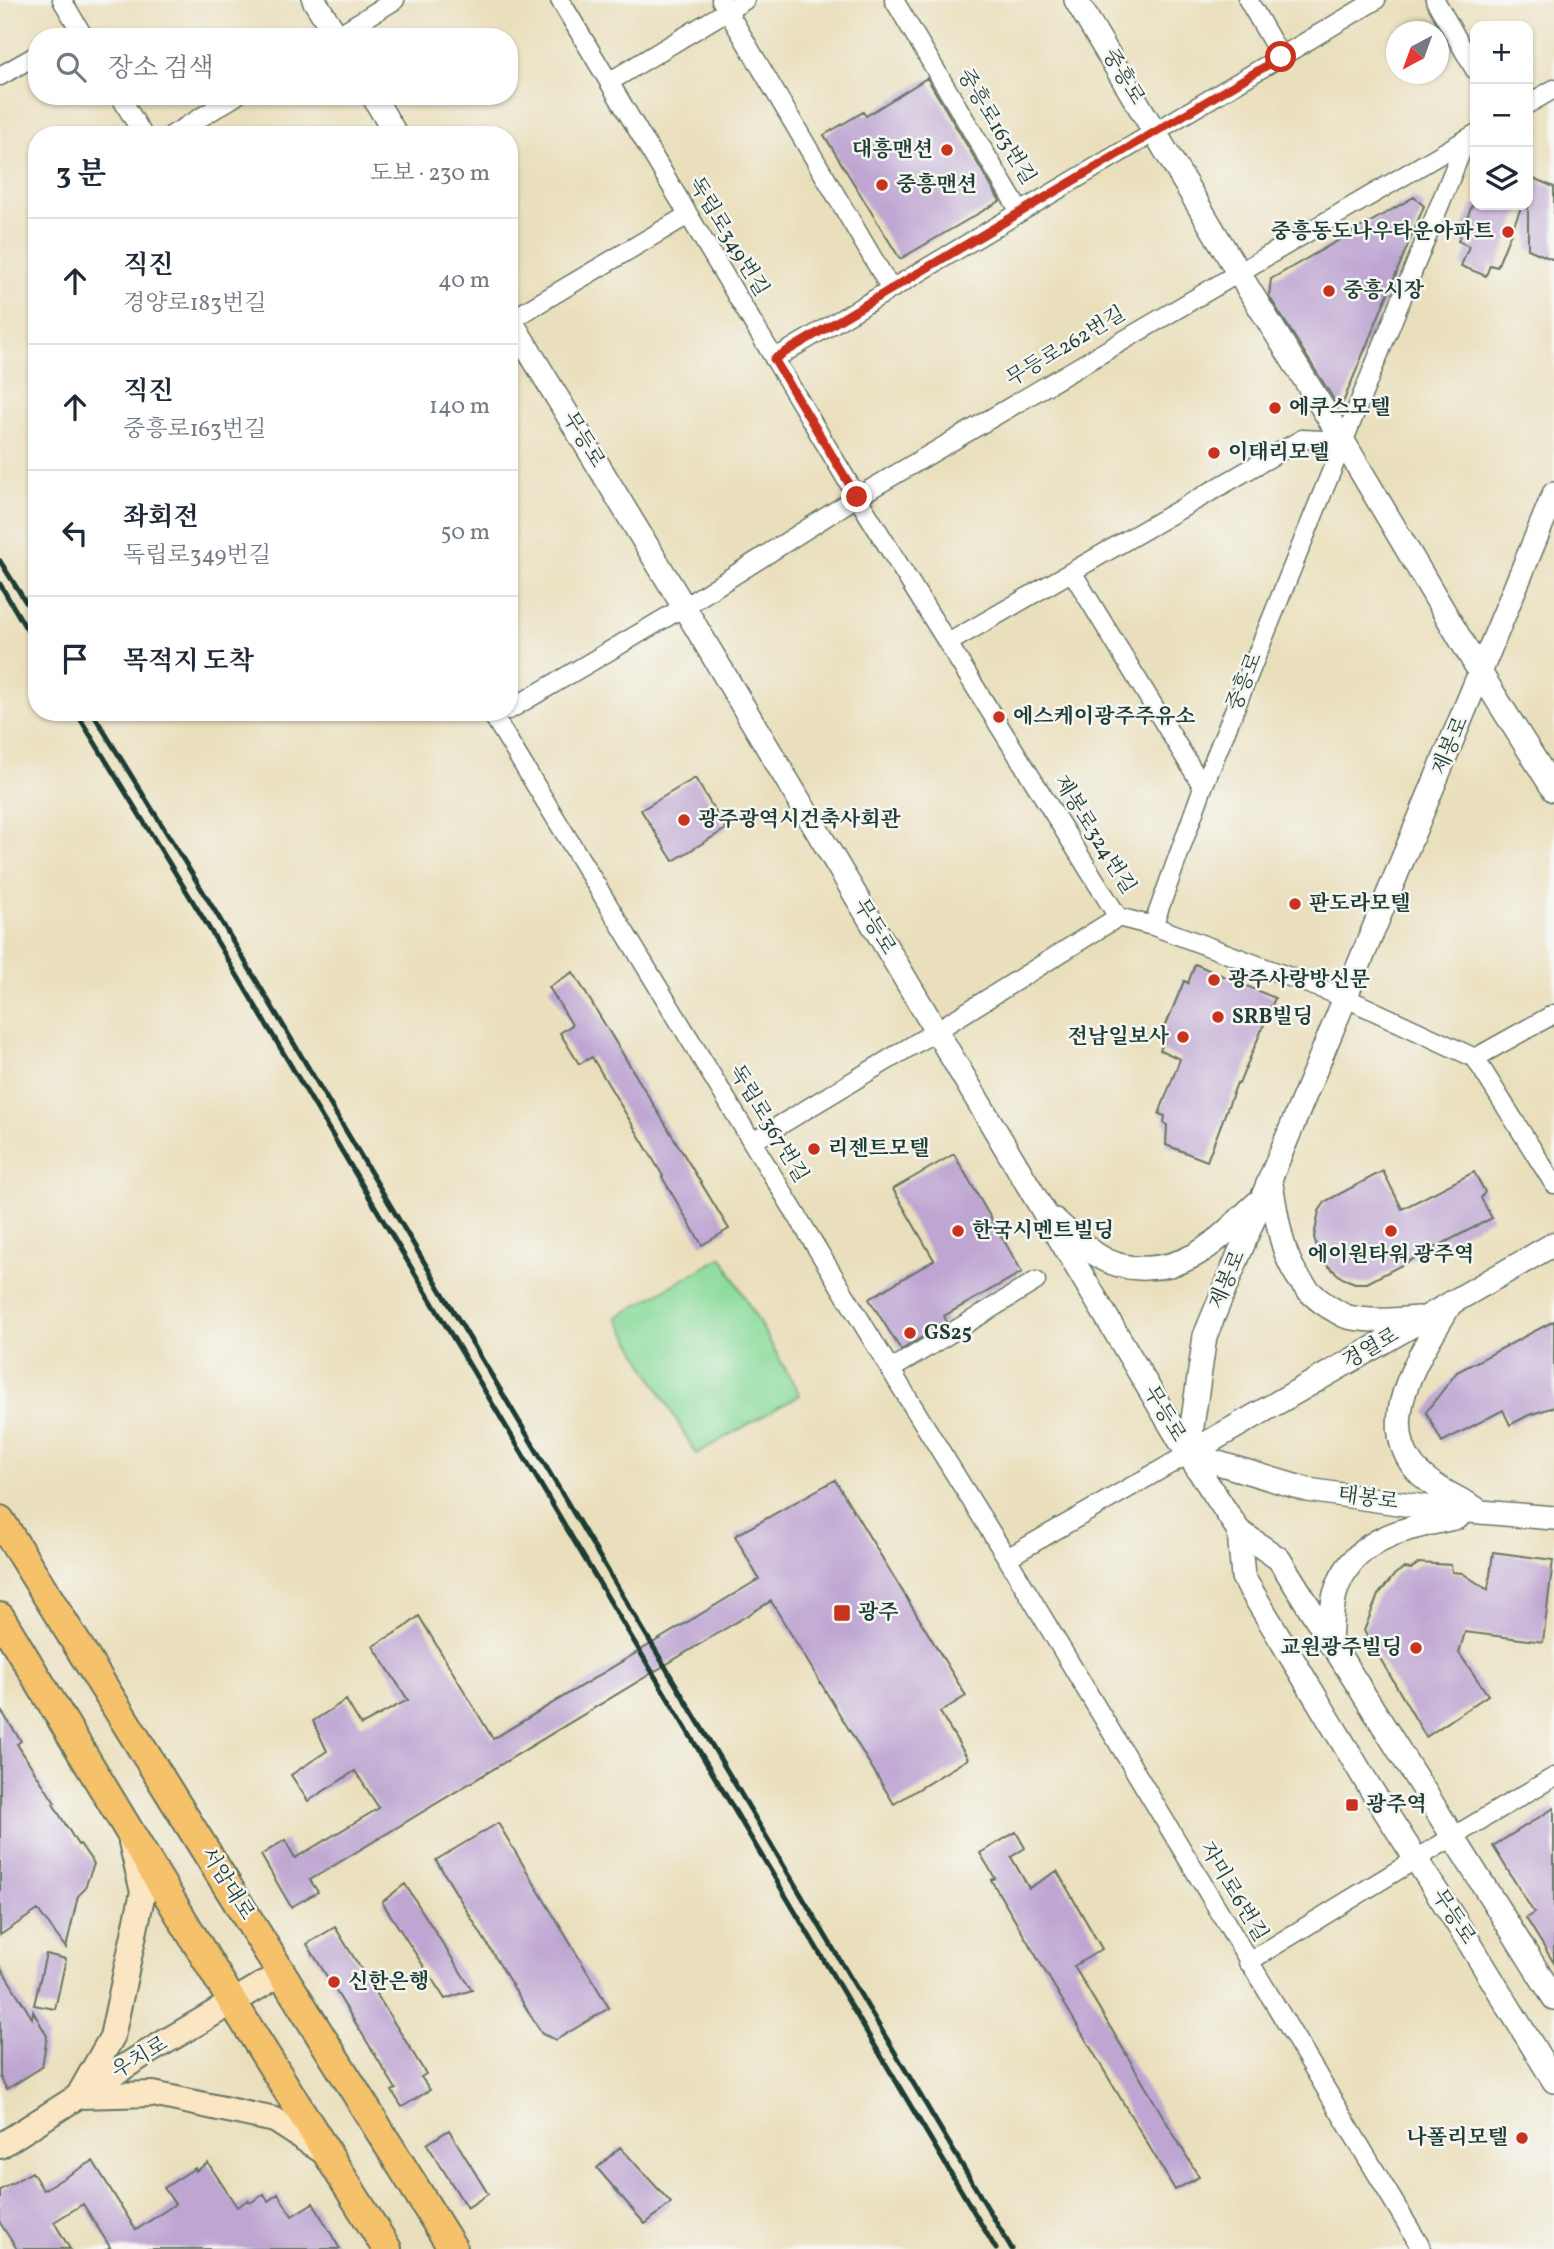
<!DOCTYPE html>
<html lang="ko">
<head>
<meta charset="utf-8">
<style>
  :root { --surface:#fff; --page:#f2f2f3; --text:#1f2937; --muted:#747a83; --line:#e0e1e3 }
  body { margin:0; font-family:Vollkorn,"Noto Serif KR",serif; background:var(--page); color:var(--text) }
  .controls { position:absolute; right:21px; top:21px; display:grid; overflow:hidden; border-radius:14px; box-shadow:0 2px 5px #0004 }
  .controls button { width:63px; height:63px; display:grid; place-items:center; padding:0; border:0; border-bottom:2px solid var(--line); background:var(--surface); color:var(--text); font:35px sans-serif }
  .compass { position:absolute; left:1386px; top:21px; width:63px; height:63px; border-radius:50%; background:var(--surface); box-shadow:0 2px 5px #0004; rotate:221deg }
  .stop { position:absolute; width:21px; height:21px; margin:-16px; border:5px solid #c8321e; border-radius:50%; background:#fff }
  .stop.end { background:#c8321e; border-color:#fff; box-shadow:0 2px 7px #0008 }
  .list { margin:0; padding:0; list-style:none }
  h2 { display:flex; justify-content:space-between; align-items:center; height:91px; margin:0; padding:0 28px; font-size:30px }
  h2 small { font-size:23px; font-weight:400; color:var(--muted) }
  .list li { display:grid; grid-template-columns:46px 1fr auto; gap:21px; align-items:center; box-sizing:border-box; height:126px; padding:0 28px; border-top:2px solid var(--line) }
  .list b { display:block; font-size:26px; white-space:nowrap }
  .list p { margin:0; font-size:23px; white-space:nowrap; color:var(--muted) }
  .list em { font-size:23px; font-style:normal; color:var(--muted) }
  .icon { flex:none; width:38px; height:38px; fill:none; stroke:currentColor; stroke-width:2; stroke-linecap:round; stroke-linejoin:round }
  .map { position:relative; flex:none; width:1554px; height:2249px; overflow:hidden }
  .search { position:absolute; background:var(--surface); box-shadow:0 2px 5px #0004; left:28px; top:28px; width:490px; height:77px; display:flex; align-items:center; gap:18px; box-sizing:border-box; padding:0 24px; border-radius:28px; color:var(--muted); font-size:26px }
  .panel { position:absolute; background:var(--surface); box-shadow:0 2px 5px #0004; left:28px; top:126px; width:490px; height:595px; border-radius:28px }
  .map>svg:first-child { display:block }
</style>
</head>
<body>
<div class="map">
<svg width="1554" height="2249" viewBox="0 0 1554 2249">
  <rect width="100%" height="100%" fill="#f6f6f2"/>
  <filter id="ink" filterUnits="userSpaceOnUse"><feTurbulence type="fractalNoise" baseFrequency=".0143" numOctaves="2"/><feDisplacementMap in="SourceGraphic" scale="14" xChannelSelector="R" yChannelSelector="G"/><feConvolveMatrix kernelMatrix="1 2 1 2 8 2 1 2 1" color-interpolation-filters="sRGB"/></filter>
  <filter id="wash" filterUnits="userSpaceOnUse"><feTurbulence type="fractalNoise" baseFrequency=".00686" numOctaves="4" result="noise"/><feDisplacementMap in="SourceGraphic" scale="28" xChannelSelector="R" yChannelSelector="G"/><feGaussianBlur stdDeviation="1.57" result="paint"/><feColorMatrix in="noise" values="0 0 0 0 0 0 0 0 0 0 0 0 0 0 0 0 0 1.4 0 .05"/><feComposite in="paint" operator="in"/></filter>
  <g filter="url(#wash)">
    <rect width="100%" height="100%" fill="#eadfbc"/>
    <path fill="#8bdb9b" stroke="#558c68" stroke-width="2" d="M722,1257L800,1395L696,1454L617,1317Z"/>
    <g id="blocks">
      <path fill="#bea5d2" d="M927,78L1000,201L900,259L824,135L863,112L866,116Z
        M1528,176L1554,187V260L1528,249Z
        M1414,197L1424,206L1342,405L1336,403L1269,296L1271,279Z
        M1472,205H1522L1497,267L1490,265L1486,276L1461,266L1469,246L1458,241Z
        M695,778L726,829L673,861L641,810Z
        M1195,964L1275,998L1239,1084L1237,1083L1207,1161L1166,1145L1167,1125L1164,1123L1165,1116L1159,1114L1180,1059L1160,1050L1165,1039L1161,1037L1184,981L1188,983Z
        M573,972L729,1229L702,1245L662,1177L663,1176L592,1057L579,1064L560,1033L572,1025L549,987Z
        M954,1154L1022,1272L944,1316L947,1322L901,1350L869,1299L934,1260L893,1189Z
        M1383,1171L1402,1209L1474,1172L1485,1192L1481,1198L1492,1218L1367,1283H1355L1342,1278L1326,1264L1318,1252L1314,1237L1319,1211L1326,1201Z
        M1554,1321V1407L1529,1415L1510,1425L1503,1410L1442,1442L1426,1412L1457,1372Z
        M835,1480L966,1696L940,1712L968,1759L894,1804L771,1601L310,1880L318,1892L291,1907L261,1855L285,1840L295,1858L379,1808L355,1771L308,1801L291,1775L327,1751L313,1721L346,1700L361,1725L408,1700L373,1646L404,1628L419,1616L493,1739L759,1579L735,1536Z
        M1493,1552L1553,1560L1543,1642L1465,1632L1459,1653L1488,1695L1426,1737L1364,1631L1378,1595L1395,1574L1404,1568L1411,1569L1419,1563L1451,1565L1452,1572L1462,1573L1488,1590Z
        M0,1709L21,1741L17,1744L55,1803L53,1804L78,1845L80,1844L94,1864L84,1890L78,1896L66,1948L38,1910L0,1935Z
        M1554,1808V1963L1526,1918L1534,1913L1493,1846Z
        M498,1823L609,2008L556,2040L542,2034L436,1860Z
        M1016,1832L1025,1848L1011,1857L1029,1888L1057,1871L1102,1949L1074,1966L1199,2177L1175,2190L991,1880L995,1878L980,1853Z
        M405,1884L472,1990L445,1999L382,1902Z
        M335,1927L426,2074L421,2077L430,2090L402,2107L392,2091L396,2089L307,1944Z
        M46,1954L66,1959L55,2009L34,2005Z
        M0,1966L32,2018L33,2011L47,2036L42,2067L7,2089L0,2077Z
        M449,2130L488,2194L467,2208L427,2144Z
        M620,2147L671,2203L645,2224L597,2168Z
        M93,2161L136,2230L175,2204L164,2188L195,2168L196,2171L208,2163L237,2207L248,2200L250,2203L264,2194L268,2201L278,2194L292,2216L313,2203L340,2249H107L110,2247L83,2204L54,2222L70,2249H17L0,2223V2190L32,2172L43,2190Z"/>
    </g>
  </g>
  <g filter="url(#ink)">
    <use href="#blocks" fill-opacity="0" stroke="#667664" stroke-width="2"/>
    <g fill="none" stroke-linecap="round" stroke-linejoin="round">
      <g stroke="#667664" stroke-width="21">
        <path id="minor" d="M62,0L84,37
          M560,0L857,497L1118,917L1153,926L1346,998L1475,1058
          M721,0L891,289
          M894,0L1020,212
          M1248,0L1281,57
          M1435,0L1475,70
          M335,37L395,0
          M0,76L37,55
          M609,82L745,0
          M120,96L143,135
          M1528,104L1554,89
          M172,135L236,96
          M509,321L688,215
          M774,359L1376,0
          M1072,572L1203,787
          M948,643L1302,439L1343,441
          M509,710L684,607L857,497L1475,134
          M491,712L912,1405L1007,1558L1422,2249
          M1153,926L1203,787L1466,140
          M1475,1058L1554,1184
          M1475,1058L1554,1014
          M752,1142L936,1031L1118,917
          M890,1370L1036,1281
          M1007,1558L1188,1454
          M1248,1962C1350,1900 1451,1836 1554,1777"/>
      </g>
      <g stroke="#667664" stroke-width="26">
        <path id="tertiary" d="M314,0L337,37
          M1076,0L1238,272L1343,441L1481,674L1554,790
          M373,96L396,135
          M509,318L684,607L1188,1454L1239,1531L1279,1559L1554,1998
          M1270,1179C1280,1230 1281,1277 1329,1307C1335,1310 1341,1315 1348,1317C1371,1322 1395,1320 1419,1318
          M1055,1220C1068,1232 1082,1245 1097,1255C1125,1274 1166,1271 1195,1255C1218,1242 1238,1220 1257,1203
          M1451,1303C1425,1347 1375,1415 1413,1466C1428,1485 1454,1496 1475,1508
          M1188,1454L1205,1336L1554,494
          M1188,1454L1554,1244
          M1188,1454L1308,1490L1432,1508L1554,1518
          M1239,1531L1243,1577L1369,1786L1469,1942L1554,2081
          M1330,1644C1331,1628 1331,1610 1335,1594C1352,1536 1406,1529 1458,1517"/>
      </g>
      <g stroke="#667664" stroke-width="28">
        <path id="secondary" d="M80,2093L112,2037L143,1892L131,1842
          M79,2096L153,2094L275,2120L327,2154
          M0,2146L143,2055L282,1973"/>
      </g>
      <g stroke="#667664" stroke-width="32">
        <path id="primary" d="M0,1520L453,2249
          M0,1617L233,2003L387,2249"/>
      </g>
      <use href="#minor" stroke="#fff" stroke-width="18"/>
      <use href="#tertiary" stroke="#fff" stroke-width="23"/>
      <use href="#secondary" stroke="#fbe6c4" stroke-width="24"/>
      <use href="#primary" stroke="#f5c16b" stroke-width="28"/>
      <path stroke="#1f3d34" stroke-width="5" d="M0,561L37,620
        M0,584L37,647
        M76,712L203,918L996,2249
        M92,712L215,911L1012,2249"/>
    </g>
  </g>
  <g fill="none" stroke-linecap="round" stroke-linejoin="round" filter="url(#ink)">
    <path stroke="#c8321e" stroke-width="9" d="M857,497L774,359L1281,57"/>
  </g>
  <g fill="#c8321e" stroke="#f6f6f2" stroke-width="2.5">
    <circle cx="947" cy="150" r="7"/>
    <circle cx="882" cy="185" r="7"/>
    <circle cx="1508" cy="232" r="7"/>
    <circle cx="1329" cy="291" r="7"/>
    <circle cx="1275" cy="408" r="7"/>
    <circle cx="1214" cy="453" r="7"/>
    <circle cx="999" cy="717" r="7"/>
    <circle cx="684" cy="820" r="7"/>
    <circle cx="1295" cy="904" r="7"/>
    <circle cx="1214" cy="980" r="7"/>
    <circle cx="1218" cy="1017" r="7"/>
    <circle cx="1183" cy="1037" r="7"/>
    <circle cx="814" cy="1149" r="7"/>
    <circle cx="958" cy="1231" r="7"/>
    <circle cx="1391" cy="1231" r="7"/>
    <circle cx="910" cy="1333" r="7"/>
    <rect x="833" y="1604" width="18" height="18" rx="3.5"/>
    <circle cx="1416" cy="1648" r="7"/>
    <rect x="1345" y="1798" width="14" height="14" rx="3.5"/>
    <circle cx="334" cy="1982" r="7"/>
    <circle cx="1522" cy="2138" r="7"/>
  </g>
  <g text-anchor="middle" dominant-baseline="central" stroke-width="5" stroke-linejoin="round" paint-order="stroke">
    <g font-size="21" fill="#1f3d34" stroke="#f6f6f2">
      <text transform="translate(1123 77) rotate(59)">중흥로</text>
      <text transform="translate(996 127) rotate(59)">중흥로163번길</text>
      <text transform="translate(728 237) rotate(59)">독립로349번길</text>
      <text transform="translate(1066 347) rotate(-31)">무등로262번길</text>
      <text transform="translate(583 440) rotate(59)">무등로</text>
      <text transform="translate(1245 682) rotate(-68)">중흥로</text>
      <text transform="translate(1451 746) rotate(-67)">제봉로</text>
      <text transform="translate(1094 835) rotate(58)">제봉로324번길</text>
      <text transform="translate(874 927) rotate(59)">무등로</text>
      <text transform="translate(768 1124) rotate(59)">독립로367번길</text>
      <text transform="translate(1228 1280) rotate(-67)">제봉로</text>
      <text transform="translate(1371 1349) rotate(-30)">경열로</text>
      <text transform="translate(1164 1414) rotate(59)">무등로</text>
      <text transform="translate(1368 1499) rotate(8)">태봉로</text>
      <text transform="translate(227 1884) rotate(58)">서암대로</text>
      <text transform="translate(1233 1892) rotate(59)">자미로6번길</text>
      <text transform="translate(1453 1917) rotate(57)">무등로</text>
      <text transform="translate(140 2058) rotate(-31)">우치로</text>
    </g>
    <g font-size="21" font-weight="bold" fill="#1f3d34" stroke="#f6f6f2" text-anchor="start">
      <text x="933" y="150" text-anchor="end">대흥맨션</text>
      <text x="896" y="185">중흥맨션</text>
      <text x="1494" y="232" text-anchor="end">중흥동도나우타운아파트</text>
      <text x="1343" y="291">중흥시장</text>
      <text x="1289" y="408">에쿠스모텔</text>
      <text x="1228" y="453">이태리모텔</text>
      <text x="1013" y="717">에스케이광주주유소</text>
      <text x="698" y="820">광주광역시건축사회관</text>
      <text x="1309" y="904">판도라모텔</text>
      <text x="1228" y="980">광주사랑방신문</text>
      <text x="1232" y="1017">SRB빌딩</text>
      <text x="1169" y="1037" text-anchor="end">전남일보사</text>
      <text x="828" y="1149">리젠트모텔</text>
      <text x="972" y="1231">한국시멘트빌딩</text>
      <text x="1391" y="1255" text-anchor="middle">에이원타워 광주역</text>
      <text x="924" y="1333">GS25</text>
      <text x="858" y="1613">광주</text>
      <text x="1402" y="1648" text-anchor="end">교원광주빌딩</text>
      <text x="1366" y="1805">광주역</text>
      <text x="348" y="1982">신한은행</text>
      <text x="1508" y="2138" text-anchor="end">나폴리모텔</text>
    </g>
  </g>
</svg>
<div class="controls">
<button>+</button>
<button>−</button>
<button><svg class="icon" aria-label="layers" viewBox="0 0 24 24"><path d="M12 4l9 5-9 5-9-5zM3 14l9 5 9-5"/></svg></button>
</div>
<svg class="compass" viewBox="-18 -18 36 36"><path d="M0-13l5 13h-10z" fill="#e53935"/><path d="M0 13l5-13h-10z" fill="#747a83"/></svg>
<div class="stop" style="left:1281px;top:57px"></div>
<div class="stop end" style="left:857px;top:497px"></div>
<div class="search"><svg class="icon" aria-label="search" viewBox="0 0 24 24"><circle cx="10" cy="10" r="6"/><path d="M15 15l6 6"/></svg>장소 검색</div>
<section class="panel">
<h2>3 분<small>도보 · 230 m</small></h2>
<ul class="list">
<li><svg class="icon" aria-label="ahead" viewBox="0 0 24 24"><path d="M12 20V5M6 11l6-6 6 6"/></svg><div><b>직진</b><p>경양로183번길</p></div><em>40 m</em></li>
<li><svg class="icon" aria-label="ahead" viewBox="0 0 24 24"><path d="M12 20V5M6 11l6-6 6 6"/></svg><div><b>직진</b><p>중흥로163번길</p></div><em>140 m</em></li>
<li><svg class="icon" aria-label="left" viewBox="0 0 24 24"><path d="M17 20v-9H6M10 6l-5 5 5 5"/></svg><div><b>좌회전</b><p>독립로349번길</p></div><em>50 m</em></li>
<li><svg class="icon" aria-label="arrive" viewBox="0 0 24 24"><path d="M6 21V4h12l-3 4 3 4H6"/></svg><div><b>목적지 도착</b></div></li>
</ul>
</section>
</div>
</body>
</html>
